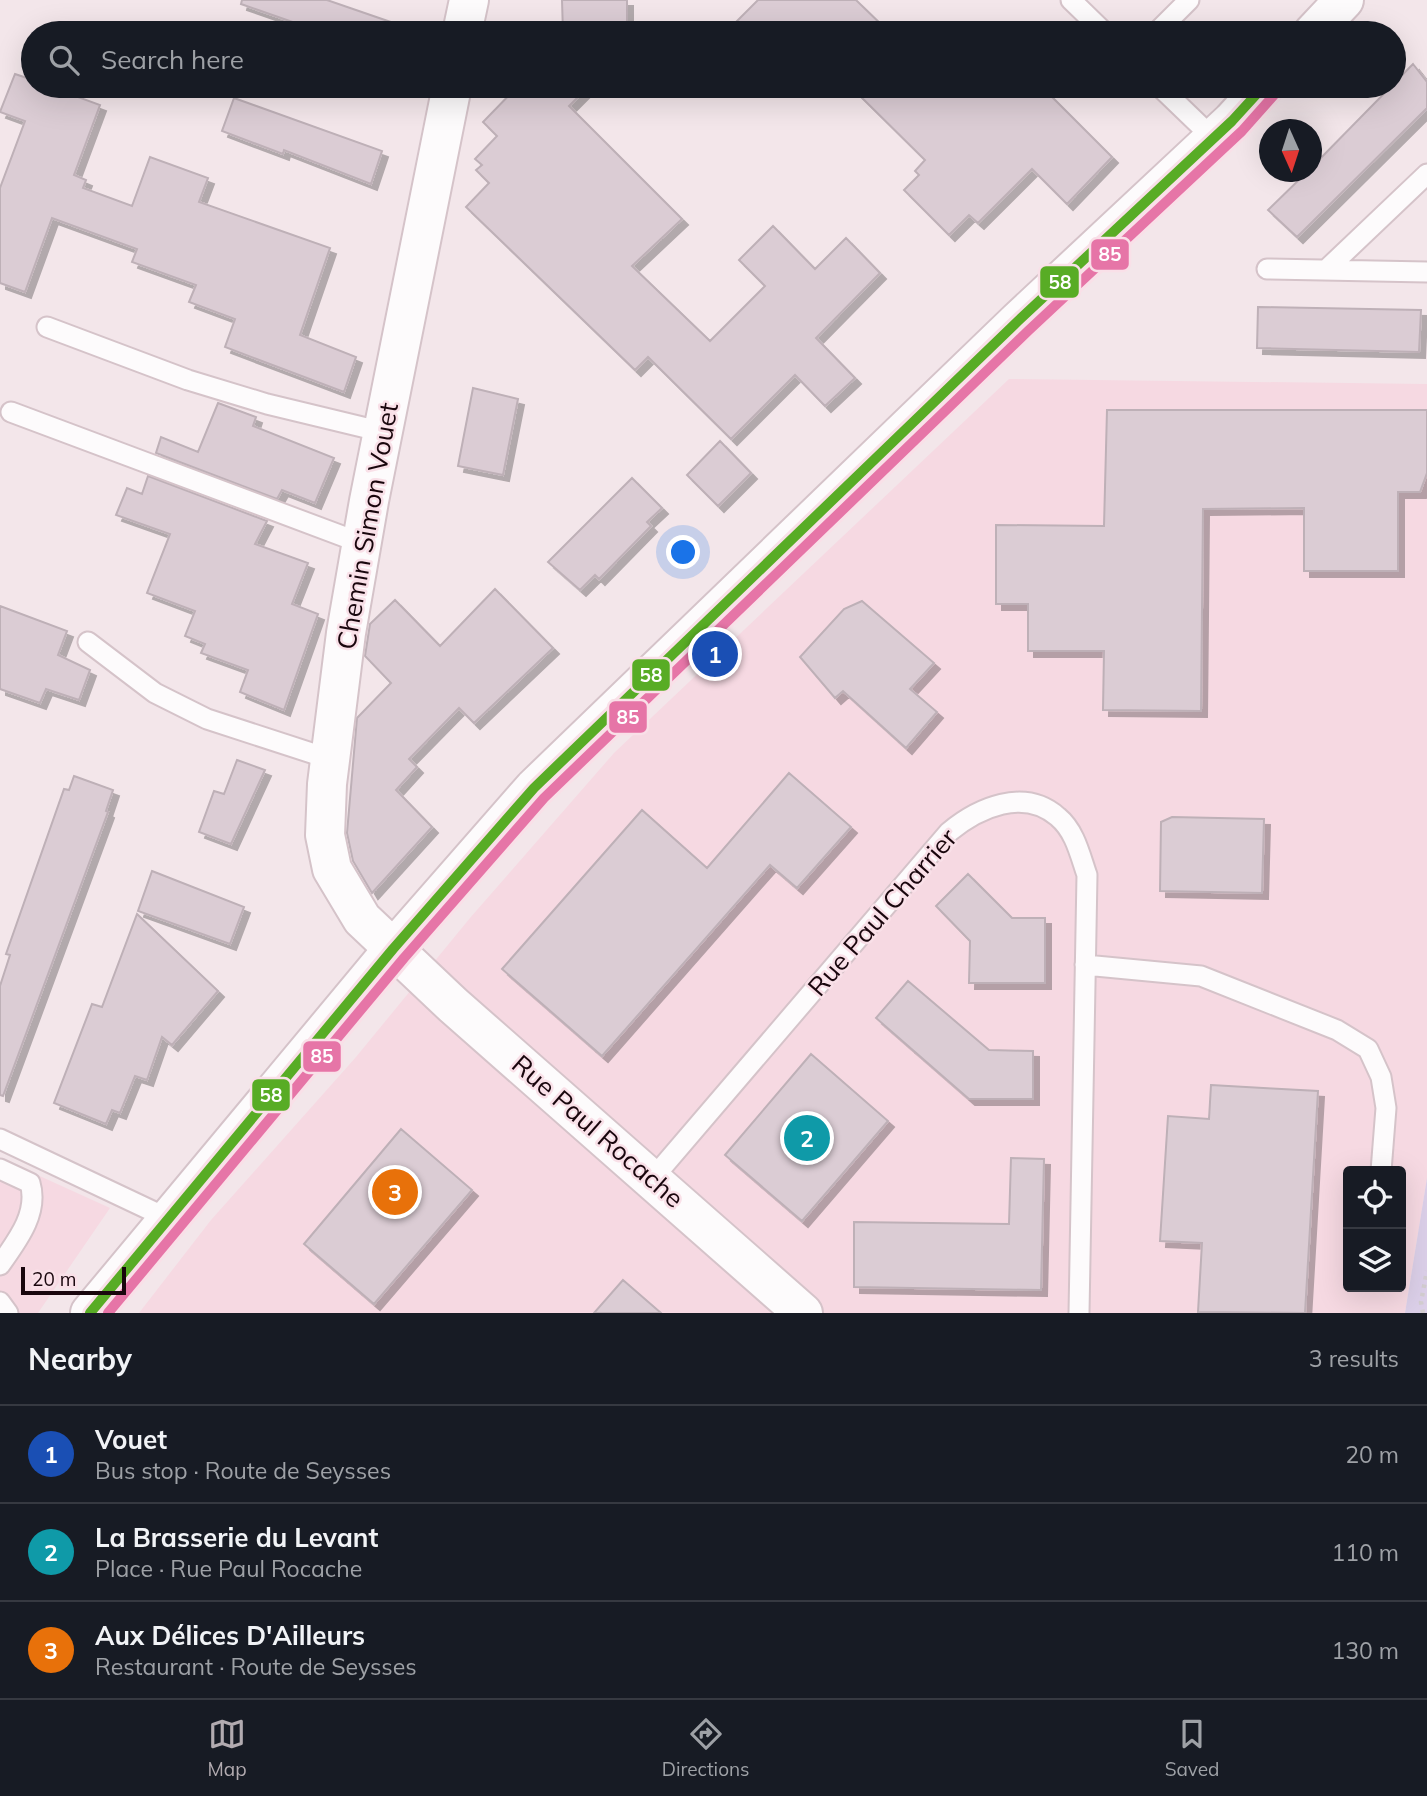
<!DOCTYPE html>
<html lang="en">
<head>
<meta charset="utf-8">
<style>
  :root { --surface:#171b24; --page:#20242c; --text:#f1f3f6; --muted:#9ea1a6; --line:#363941; --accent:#b2abb0 }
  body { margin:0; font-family:Mulish,sans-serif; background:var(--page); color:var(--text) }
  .controls { position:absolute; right:21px; bottom:21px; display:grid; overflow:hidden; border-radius:7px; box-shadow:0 7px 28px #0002 }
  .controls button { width:63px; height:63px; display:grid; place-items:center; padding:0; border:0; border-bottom:2px solid var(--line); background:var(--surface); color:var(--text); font:35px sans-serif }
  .compass { position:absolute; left:1259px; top:119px; width:63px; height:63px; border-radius:50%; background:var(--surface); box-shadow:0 7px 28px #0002; rotate:177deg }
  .scale { position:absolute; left:21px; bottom:18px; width:105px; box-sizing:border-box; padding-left:7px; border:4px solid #19060d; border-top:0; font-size:19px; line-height:24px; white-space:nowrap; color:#19060d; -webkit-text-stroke:5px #f9e0e8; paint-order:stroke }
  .you { position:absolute; left:684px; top:553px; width:24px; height:24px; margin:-18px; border:5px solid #fff; border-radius:50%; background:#1a73e8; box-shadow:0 0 0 10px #1a73e833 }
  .badge { display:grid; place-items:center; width:46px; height:46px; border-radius:50%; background:var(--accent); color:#fff; font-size:23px; font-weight:700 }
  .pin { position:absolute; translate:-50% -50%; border:4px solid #fff; box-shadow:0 2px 7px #0006 }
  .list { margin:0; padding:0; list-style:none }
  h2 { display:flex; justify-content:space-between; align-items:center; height:91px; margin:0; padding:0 28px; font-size:30px }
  h2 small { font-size:23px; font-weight:400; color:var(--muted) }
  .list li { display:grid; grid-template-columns:46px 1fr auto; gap:21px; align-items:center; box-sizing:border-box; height:98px; padding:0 28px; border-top:2px solid var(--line) }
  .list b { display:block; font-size:26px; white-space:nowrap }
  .list p { margin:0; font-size:23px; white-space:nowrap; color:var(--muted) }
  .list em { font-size:23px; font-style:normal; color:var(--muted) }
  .icon { flex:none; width:38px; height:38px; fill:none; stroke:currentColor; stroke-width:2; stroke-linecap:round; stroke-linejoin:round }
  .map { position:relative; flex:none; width:1427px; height:1313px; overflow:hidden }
  .search { position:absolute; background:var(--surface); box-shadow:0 7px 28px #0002; left:21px; right:21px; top:21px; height:77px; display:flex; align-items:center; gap:18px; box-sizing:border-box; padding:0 24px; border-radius:38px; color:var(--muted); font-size:26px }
  .sheet { height:385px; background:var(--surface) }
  nav { display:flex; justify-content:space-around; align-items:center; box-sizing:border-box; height:98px; border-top:2px solid var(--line); background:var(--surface); font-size:19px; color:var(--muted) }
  nav a { display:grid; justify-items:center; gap:4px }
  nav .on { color:var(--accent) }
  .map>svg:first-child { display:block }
</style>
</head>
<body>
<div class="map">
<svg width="1427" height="1313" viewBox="0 0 1427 1313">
  <defs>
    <filter id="shadow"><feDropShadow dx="6" dy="6" stdDeviation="0" flood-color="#0004"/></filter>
  </defs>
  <rect width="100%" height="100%" fill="#f3e6ea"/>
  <path fill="#f6d9e2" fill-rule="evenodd" d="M1009,379L1427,384V1178L1405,1313H139L211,1220L356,1057L470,918L614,753ZM1348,1171H1401V1287H1348Z
    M0,1158L110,1208L38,1313H0Z"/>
  <path fill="#dbcfe8" d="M1427,1178V1313H1405Z"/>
  <path fill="#dbccd4" stroke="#beb0b7" stroke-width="2" filter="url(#shadow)" d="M242,0H327L411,29L410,33H324L241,4Z
    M562,0H627V33H563Z
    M758,0H856L890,33H725Z
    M1413,64L1427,82V108L1297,237L1268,210L1307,172H1312V167Z
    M15,74L33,80V86H48L100,105L74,175L86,180L83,188L132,206L150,157L208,178L199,202L330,248L300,335L356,357L344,392L225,347L235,319L189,302L196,285L132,262L137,249L52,218L25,292L0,283V188L25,121L0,112Z
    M518,86H589L569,106L682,219L632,266L710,341L765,286L739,260L773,226L815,269L846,238L880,273L816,338L855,378L825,406L795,375L731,439L648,357L635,370L466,207L489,183L476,170L482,165L475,159L497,136L483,122Z
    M850,86H1041L1112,157L1067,204L1032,169L978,223L969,215L949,235L904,190L919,175L915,171L925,160Z
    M234,98L382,151L371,184L284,150L283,154L222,131Z
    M1258,307L1421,310L1419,352L1257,348Z
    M473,388L518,399L503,475L458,466Z
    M218,403L256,417L253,426L334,458L315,503L282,490L277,499L156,453L161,437L198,452Z
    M1107,410H1427V473L1420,492H1398V571H1304V508L1203,509L1201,711L1103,710L1104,651H1028V604H996V525L1104,526Z
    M720,441L751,473L718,506L687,475Z
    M148,476L267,521L255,544L308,563L292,604L318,614L284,710L240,692L248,670L201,653L205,644L185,636L195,611L147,593L170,534L116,515L127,488L142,494Z
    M632,478L662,508L647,522L651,526L599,579L595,575L580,590L548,562Z
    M495,589L553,648L474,723L459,708L409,759L417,767L396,790L432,827L372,893L353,861L347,833L357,718L391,683L365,656L370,624L395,600L440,646Z
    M862,601L934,663L910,689L937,712L906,748L843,691L835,698L800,657L844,609Z
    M0,606L67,631L58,655L90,670L79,700L46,689L40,703L0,689Z
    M237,760L265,770L231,844L199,832L214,791L224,794Z
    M789,773L851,827L797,888L770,865L602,1056L502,969L642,810L707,868Z
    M74,776L113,790L106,811L108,812L3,1096L0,1095V986L10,955L6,954L64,789L69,790Z
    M1172,817L1264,819L1262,893L1160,891L1161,822Z
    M152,871L244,907L230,944L138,911Z
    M968,874L1012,918H1045V983H969L970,941L936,906Z
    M137,914L218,991L172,1045L162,1037L147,1080L135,1076L120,1113L112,1110L106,1124L54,1103L92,1004L102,1007Z
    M908,981L989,1050L1033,1051V1099H969L876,1018Z
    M811,1054L888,1121L802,1221L725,1155Z
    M1211,1085L1318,1091L1305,1313L1198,1312L1202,1243L1160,1241L1168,1116L1209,1119Z
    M401,1129L472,1190L374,1304L304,1244Z
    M1011,1158L1044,1159L1041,1290L854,1287V1222L1009,1224Z
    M623,1280L661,1313H594Z"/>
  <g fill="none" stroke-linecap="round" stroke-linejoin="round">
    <g stroke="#d5c3c9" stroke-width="23">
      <path id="lane" d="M1071,0L1105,33
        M1156,33L1189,0
        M1159,86L1213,138
        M1267,269L1427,272
        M1327,269L1427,174
        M47,327L188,380L267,404L383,432
        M11,412L361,543
        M88,642L155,693L207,719L330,759
        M1085,965L1201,976L1337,1030L1368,1049L1381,1077L1386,1108L1381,1171
        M0,1139L167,1218
        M0,1169L30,1183C39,1213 17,1241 0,1265
        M653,1178L949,832C978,808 1024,787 1058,817C1075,831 1080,855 1087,875L1079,1313
        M0,1302L8,1313"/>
    </g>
    <g stroke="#d5c3c9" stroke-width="42">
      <path id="street" d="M462,33L469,0
        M452,86L369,501L346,633L327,784L325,835L332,869L362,919L453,1005L803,1313"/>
    </g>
    <g stroke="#d5c3c9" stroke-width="42">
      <path id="secondary" d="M1313,33L1344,0
        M90,1313L393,949L534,788L1018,321L1232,121L1264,86"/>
    </g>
    <path stroke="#d2cdcf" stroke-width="4.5" stroke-dasharray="3.5 5" stroke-linecap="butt" d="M1423,1313L1421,1302L1427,1271"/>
    <use href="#lane" stroke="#fdfbfc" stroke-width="19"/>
    <use href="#street" stroke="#fdfbfc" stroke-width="38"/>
    <use href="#secondary" stroke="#fdfbfc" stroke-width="38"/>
    <g stroke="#f9e0e8" stroke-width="16">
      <path id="bus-1" d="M90,1313L393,949L534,788L1018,321L1232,121L1264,86"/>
    </g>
    <g stroke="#f9e0e8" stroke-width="16">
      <path id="bus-2" d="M108,1313L404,958L544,798L1028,331L1242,131L1274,95"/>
    </g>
    <use href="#bus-1" stroke="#58ac25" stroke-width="10"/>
    <use href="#bus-2" stroke="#e675a7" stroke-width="10"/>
  </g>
  <g text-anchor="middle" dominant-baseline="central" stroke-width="5" stroke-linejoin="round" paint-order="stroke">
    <g font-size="26" fill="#19060d" stroke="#f9e0e8">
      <text transform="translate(367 526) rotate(-80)">Chemin Simon Vouet</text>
      <text transform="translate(882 912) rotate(-49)">Rue Paul Charrier</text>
      <text transform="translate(598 1131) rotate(41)">Rue Paul Rocache</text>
    </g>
  </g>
  <g stroke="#f9e0e8" stroke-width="2.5">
    <rect x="1090" y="238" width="40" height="33" rx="7" fill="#e675a7"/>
    <rect x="1039" y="265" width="41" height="34" rx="7" fill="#58ac25"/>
    <rect x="631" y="658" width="40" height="34" rx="7" fill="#58ac25"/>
    <rect x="608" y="700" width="40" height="34" rx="7" fill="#e675a7"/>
    <rect x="302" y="1040" width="40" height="33" rx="7" fill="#e675a7"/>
    <rect x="251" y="1078" width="40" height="34" rx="7" fill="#58ac25"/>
  </g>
  <g font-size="19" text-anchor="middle" font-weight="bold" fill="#fff">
    <text x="1110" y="261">85</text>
    <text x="1060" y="289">58</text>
    <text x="651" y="682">58</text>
    <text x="628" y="724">85</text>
    <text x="322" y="1063">85</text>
    <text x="271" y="1102">58</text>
  </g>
</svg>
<div class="controls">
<button><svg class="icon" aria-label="locate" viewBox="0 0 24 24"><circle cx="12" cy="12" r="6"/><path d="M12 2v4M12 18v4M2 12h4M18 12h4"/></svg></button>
<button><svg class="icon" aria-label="layers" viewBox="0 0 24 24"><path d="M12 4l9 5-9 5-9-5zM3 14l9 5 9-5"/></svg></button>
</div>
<svg class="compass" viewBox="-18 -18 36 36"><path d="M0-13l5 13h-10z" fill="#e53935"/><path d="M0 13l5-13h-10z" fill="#9ea1a6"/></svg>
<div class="scale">20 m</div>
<div class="you"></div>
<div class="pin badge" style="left:715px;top:654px;background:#1a4fb4">1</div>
<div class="pin badge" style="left:807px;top:1138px;background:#0f9aa8">2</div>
<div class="pin badge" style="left:395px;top:1192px;background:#e8710a">3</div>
<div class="search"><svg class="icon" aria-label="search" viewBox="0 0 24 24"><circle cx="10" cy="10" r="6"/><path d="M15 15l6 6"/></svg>Search here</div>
</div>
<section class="sheet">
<h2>Nearby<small>3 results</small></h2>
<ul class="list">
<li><span class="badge" style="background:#1a4fb4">1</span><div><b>Vouet</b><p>Bus stop · Route de Seysses</p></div><em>20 m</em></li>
<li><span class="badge" style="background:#0f9aa8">2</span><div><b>La Brasserie du Levant</b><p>Place · Rue Paul Rocache</p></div><em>110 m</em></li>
<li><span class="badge" style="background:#e8710a">3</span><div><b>Aux Délices D'Ailleurs</b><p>Restaurant · Route de Seysses</p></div><em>130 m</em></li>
</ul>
</section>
<nav>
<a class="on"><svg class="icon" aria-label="map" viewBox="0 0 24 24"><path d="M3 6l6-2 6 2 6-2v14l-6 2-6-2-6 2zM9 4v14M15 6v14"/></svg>Map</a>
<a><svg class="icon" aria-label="directions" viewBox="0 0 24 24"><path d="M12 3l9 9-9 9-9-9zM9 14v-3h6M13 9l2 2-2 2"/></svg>Directions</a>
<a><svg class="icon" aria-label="saved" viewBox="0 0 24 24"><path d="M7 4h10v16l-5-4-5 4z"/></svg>Saved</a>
</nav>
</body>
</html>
